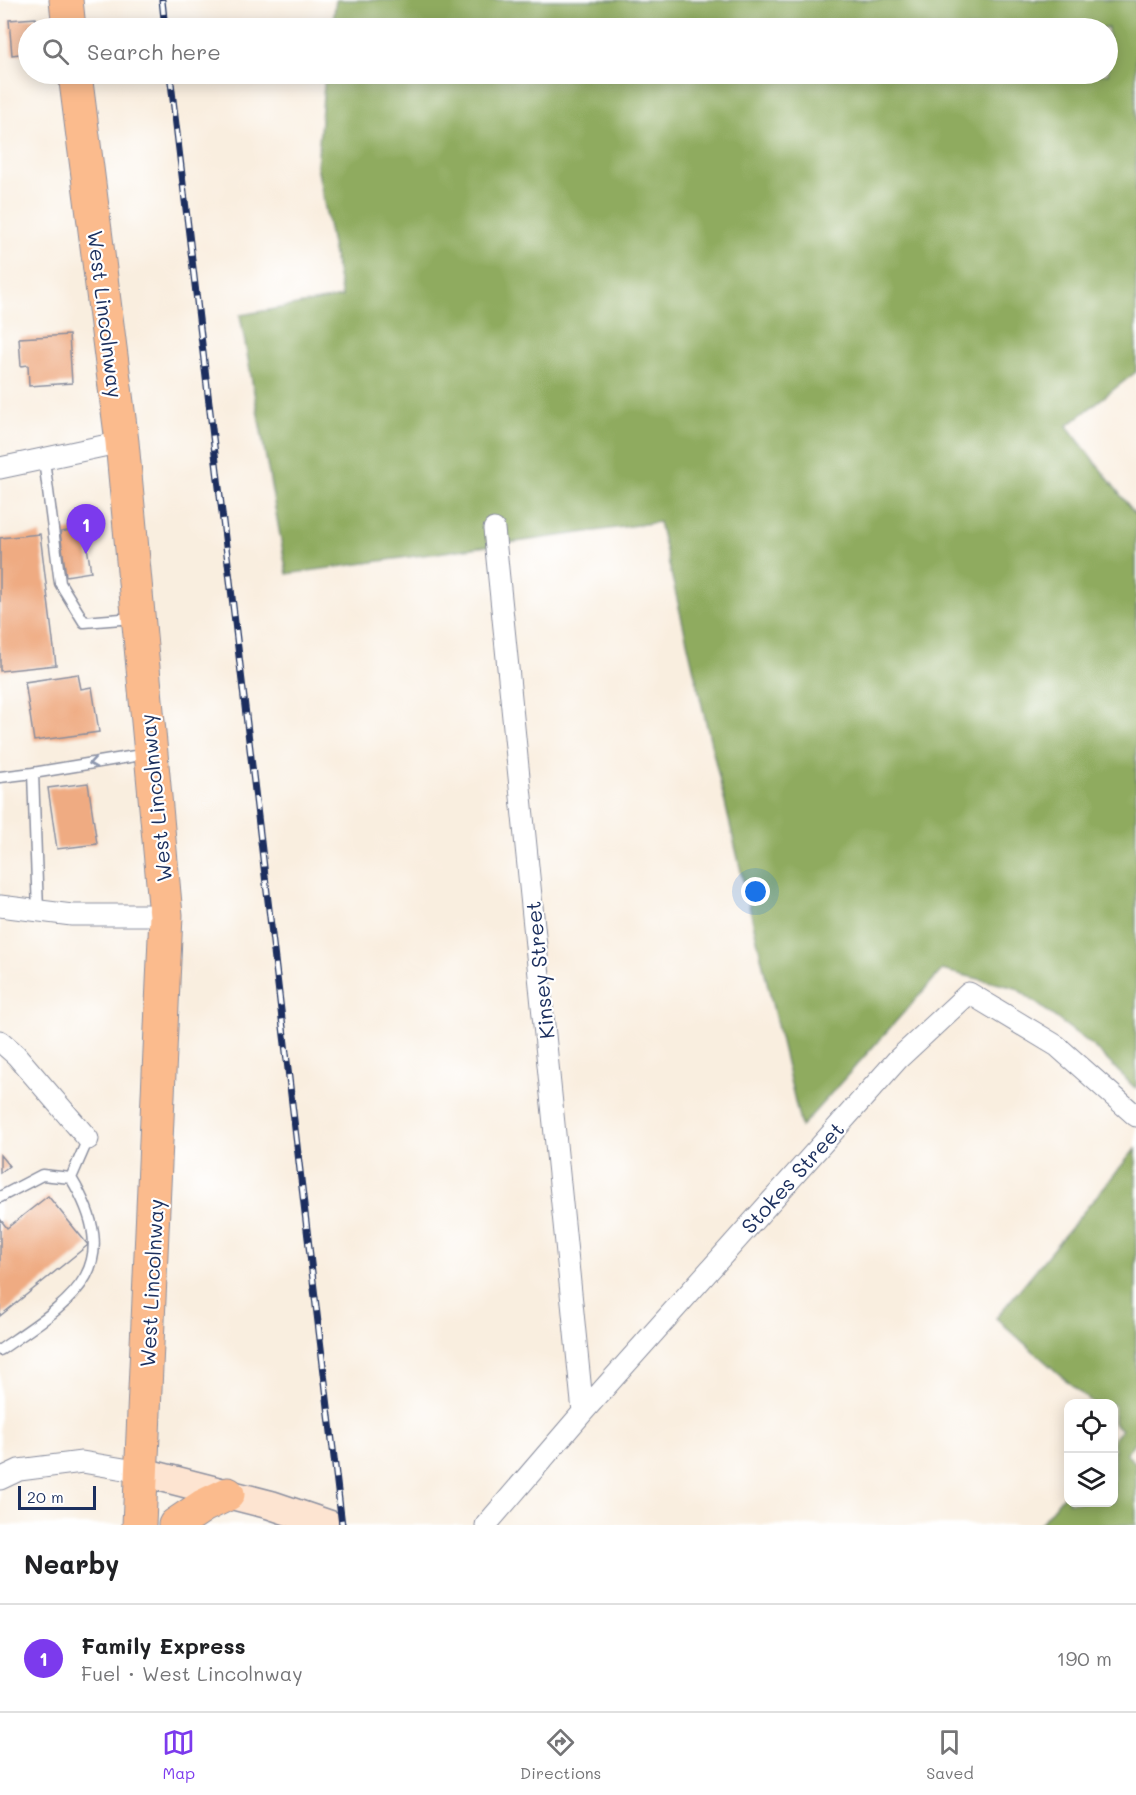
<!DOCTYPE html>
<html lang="en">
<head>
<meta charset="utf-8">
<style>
  :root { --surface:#fff; --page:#f2f2f2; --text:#202124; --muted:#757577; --line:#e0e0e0; --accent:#7c3aed }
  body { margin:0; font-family:Mali,sans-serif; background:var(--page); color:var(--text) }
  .controls { position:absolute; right:18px; bottom:18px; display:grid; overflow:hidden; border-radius:12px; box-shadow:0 3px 15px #0003 }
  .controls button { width:54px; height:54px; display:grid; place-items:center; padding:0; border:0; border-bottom:2px solid var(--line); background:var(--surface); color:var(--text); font:30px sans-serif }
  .scale { position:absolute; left:18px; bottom:15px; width:78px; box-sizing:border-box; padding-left:6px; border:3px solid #1b2f5e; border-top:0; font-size:16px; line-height:21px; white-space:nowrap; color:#1b2f5e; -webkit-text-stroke:4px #fff; paint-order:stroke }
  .you { position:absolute; left:756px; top:892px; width:21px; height:21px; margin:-15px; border:4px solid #fff; border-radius:50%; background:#1a73e8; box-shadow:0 0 0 9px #1a73e833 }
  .badge { display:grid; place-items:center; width:39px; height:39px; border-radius:50%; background:var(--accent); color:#fff; font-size:20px; font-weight:700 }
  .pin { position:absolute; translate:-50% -50px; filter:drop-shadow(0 2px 3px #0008) }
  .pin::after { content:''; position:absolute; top:32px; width:21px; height:18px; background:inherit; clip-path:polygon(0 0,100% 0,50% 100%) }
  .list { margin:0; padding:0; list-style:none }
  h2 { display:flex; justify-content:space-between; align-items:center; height:78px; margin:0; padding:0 24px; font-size:26px }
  h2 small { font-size:20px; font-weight:400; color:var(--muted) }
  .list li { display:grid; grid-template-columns:39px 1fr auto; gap:18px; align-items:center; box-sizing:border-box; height:108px; padding:0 24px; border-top:2px solid var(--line) }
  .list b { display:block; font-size:22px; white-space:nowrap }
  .list p { margin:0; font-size:20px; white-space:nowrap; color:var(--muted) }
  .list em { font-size:20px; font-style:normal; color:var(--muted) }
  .icon { flex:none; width:33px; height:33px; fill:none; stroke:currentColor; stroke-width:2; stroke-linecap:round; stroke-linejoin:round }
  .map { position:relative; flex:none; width:1136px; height:1525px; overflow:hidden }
  .search { position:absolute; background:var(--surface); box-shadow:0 3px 15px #0003; left:18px; right:18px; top:18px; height:66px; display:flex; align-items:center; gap:15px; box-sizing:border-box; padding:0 21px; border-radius:33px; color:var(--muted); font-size:22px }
  .sheet { height:186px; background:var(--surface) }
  nav { display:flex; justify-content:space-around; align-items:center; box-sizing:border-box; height:84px; border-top:2px solid var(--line); background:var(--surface); font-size:16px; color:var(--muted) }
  nav a { display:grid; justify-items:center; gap:3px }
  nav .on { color:var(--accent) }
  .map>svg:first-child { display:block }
</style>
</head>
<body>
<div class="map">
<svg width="1136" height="1525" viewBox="0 0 1136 1525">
  <rect width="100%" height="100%" fill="#fff"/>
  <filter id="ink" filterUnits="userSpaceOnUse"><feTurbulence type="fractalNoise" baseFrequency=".0167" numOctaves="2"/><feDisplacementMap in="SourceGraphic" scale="12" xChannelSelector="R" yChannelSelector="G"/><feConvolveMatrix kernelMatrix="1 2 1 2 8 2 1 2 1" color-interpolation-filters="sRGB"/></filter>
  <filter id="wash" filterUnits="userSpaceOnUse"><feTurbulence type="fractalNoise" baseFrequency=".008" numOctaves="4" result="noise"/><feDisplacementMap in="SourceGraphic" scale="24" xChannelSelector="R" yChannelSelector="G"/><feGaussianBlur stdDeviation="1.35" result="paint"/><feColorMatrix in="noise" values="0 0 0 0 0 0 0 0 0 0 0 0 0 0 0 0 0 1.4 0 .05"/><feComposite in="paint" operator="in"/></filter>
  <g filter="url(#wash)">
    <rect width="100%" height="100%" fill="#f9eedf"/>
    <path fill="#8fab5e" stroke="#556d5e" stroke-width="1.5" d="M336,0H1136V372L1067,426L1136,515V1089L1092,1045L1016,988L942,970L801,1127L659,522L287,574L240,315L342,297L317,166L325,74H1108V28H332Z
      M1136,1148V1440L1126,1454L1136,1463V1525H1039L1068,1490V1502H1114V1438L1121,1430L1114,1423V1404L1092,1403L996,1318Z"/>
    <g id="blocks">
      <path fill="#efab82" d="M36,18L37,28H28V53L12,55L9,20Z
        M69,335L72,383L29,386L28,365L21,366L19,338Z
        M84,528L91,572L66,576L60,532Z
        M40,534L56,665L0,671V538Z
        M78,674L81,689L92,687L99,732L34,741L25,682Z
        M88,783L97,844L57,849L48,788Z
        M0,1155L9,1166L0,1173Z
        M48,1196L88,1245L0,1316V1219L7,1228Z"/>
    </g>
  </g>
  <g filter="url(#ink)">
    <use href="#blocks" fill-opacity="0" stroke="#8a8e9e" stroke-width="1.5"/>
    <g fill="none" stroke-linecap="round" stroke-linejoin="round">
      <g stroke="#8a8e9e" stroke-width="13">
        <path id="lane" d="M44,460L60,583L84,622L134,618
          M0,777L33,773
          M38,911L33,773L147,754
          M0,1197L42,1175L71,1178
          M0,1350C71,1301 127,1271 71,1178L88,1139"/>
      </g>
      <g stroke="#8a8e9e" stroke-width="23">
        <path id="street" d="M0,468L122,442
          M494,529L583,1412
          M0,906L72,915H166
          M0,1041L16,1055L88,1139
          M0,1479L19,1470L82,1462L142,1472
          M486,1525L583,1412L898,1059L969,993L1057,1046L1136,1116"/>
      </g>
      <g stroke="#8a8e9e" stroke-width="31">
        <path id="secondary" d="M142,1472L271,1505L330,1525"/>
      </g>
      <g stroke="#8a8e9e" stroke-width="35">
        <path id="primary" d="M66,0L69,28
          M75,74L122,442L166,915L139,1525
          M175,1525L203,1506L228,1494"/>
      </g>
      <use href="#lane" stroke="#fff" stroke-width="10"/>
      <use href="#street" stroke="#fff" stroke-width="21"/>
      <use href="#secondary" stroke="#fde4d1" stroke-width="28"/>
      <use href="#primary" stroke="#fbbb8d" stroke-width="33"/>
      <g stroke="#1b2f5e" stroke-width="7">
        <path id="rail" d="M162,0L165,28
          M170,74L342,1525"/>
      </g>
      <use href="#rail" stroke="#fff" stroke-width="4.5" stroke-dasharray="14" stroke-linecap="butt"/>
    </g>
    <defs><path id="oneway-chevron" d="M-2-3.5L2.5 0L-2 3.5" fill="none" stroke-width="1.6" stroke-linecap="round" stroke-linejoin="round" transform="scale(1.5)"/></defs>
    <use stroke="#8d97ae" href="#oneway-chevron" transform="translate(93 763) rotate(171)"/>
  </g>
  <g text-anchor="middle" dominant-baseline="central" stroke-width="4.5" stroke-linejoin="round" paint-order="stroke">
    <g font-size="21" fill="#1b2f5e" stroke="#fff">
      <text transform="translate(106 314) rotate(83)">West Lincolnway</text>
      <text transform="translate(155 798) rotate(-96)">West Lincolnway</text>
      <text transform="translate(539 970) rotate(-96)">Kinsey Street</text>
      <text transform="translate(792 1177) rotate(-48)">Stokes Street</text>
      <text transform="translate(151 1283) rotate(-87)">West Lincolnway</text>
    </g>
  </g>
</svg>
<div class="controls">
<button><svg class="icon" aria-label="locate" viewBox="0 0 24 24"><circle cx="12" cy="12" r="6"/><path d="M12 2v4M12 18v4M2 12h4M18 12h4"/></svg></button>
<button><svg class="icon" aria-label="layers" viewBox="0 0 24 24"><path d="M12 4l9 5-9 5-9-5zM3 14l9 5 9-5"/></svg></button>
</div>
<div class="scale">20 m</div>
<div class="you"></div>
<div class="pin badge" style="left:86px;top:554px">1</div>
<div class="search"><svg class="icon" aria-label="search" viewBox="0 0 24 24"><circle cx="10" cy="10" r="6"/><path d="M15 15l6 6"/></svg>Search here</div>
</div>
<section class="sheet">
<h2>Nearby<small></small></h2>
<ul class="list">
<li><span class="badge">1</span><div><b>Family Express</b><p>Fuel · West Lincolnway</p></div><em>190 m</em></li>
</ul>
</section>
<nav>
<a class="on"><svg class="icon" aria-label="map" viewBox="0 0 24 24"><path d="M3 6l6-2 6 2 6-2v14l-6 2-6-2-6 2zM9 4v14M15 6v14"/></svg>Map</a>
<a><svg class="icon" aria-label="directions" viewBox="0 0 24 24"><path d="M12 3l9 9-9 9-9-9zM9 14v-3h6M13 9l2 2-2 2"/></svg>Directions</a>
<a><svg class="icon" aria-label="saved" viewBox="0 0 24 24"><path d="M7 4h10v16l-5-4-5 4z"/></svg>Saved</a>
</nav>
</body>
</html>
